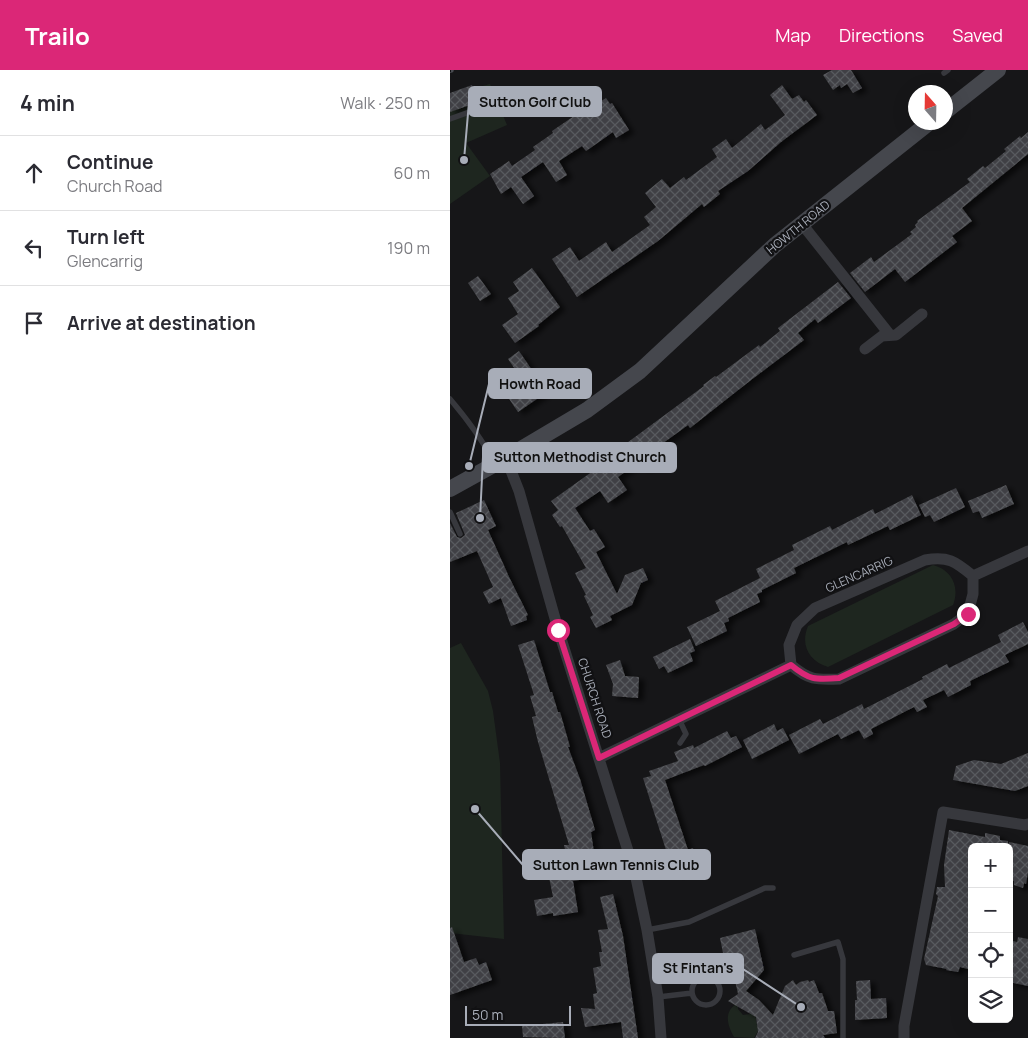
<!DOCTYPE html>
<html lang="en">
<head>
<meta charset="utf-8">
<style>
  :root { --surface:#fff; --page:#f7f7f7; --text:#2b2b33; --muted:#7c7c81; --line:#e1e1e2; --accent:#db2777 }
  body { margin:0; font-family:Manrope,sans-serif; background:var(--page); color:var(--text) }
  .controls { position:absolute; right:15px; bottom:15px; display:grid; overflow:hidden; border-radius:8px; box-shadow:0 5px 20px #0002 }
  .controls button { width:45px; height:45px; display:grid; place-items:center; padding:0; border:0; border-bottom:1px solid var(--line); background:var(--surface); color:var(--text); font:25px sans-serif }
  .compass { position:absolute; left:458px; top:15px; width:45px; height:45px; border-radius:50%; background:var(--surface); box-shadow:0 5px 20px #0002; rotate:340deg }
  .scale { position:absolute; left:15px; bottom:12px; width:106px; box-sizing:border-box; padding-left:5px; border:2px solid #a8adb8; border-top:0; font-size:14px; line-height:18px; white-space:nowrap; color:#a8adb8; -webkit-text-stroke:4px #111113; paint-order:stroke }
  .stop { position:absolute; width:15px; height:15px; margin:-11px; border:4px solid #db2777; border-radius:50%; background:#fff }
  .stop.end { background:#db2777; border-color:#fff; box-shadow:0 1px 5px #0008 }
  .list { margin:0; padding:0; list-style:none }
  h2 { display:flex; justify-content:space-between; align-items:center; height:65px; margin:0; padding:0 20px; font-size:21px }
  h2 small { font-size:16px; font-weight:400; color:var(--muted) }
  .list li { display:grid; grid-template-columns:32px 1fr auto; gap:15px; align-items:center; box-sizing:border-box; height:75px; padding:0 20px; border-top:1px solid var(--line) }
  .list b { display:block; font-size:19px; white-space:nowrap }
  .list p { margin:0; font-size:16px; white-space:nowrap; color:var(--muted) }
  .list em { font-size:16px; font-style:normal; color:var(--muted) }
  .icon { flex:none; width:28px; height:28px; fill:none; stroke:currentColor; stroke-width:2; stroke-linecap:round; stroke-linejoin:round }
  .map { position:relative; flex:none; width:578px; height:968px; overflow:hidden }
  header { display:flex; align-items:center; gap:30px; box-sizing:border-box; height:70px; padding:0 25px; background:var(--accent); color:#fff }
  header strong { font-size:24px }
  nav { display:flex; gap:28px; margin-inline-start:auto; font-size:18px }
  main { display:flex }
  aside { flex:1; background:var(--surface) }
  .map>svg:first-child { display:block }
</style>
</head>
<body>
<header>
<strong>Trailo</strong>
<nav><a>Map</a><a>Directions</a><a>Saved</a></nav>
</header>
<main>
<aside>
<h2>4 min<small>Walk · 250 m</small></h2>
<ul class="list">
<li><svg class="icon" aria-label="ahead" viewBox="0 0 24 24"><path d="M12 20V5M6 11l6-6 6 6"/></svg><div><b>Continue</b><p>Church Road</p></div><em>60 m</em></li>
<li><svg class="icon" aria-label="left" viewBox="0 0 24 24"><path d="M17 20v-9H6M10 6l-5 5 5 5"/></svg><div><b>Turn left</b><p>Glencarrig</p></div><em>190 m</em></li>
<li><svg class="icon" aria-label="arrive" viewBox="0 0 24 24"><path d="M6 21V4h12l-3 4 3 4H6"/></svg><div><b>Arrive at destination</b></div></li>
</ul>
</aside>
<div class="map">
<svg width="578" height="968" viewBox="0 0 578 968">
  <defs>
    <pattern id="building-cross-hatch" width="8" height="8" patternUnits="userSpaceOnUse" patternTransform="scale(1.25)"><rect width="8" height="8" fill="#404145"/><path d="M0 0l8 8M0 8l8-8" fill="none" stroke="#595a5e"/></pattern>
    <filter id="shadow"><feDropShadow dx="5.5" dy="3" stdDeviation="2.5" flood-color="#0009"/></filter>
  </defs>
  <rect width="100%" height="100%" fill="#161618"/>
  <path fill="#1e261f" d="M40,14L57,55L16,73L40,106L0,134V25Z
    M483,495C502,500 510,517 503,535L378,597C359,591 350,575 358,556Z
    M11,573L38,621L43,641L50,693L54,869L0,863V578Z
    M286,934L288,936V939L293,945L300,944L301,942L305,943L308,961L304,968L284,967C278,956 273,943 286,934Z"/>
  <path fill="url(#building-cross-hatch)" filter="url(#shadow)" d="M382,0H401L412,18L403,23L397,14L391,18L390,15L383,20L373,5Z
    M22,15L28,32L0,42V23Z
    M332,15L342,29L349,25L354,32L356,30L367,45L331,72L298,101L268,121L270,124L254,137L252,134L208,171L127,227L102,189L120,177L129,191L156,172L162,182L200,155L194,147L206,137L195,123L212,109L220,118L234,107L236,110L267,87L262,79L276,69L282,78L311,54L315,60L335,45L320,25Z
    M156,28L160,34L162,33L179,60L166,68L163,62L136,81L132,76L109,91L117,105L106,112L93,92L71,107L84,126L73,134L61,117L51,124L40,104L59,91L62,96L85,80L83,77L103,63L102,61L127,44L128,45Z
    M578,62V84L512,138L522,151L502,166L507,172L455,212L445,199L415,222L400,203L421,187L424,192L462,164L460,162L466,157L465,155L468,152L467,151L520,112L517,109L533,96L535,98L556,81L554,79L570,66L571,68Z
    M82,198L110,237L88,255L89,256L65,273L52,255L68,244L58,228L69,221L63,212Z
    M28,206L41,224L30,231L18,213Z
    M388,212L401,228L368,253L365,249L348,263L354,270L301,310L240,358L238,355L198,384L204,391L194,399L189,392L168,407L177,420L158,433L150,421L125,438L140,461L144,459L155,477L146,482L167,524L175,505L193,498L198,510L191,513L182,535L160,546L162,550L146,558L140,547L143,545L134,526L136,525L125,503L136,498L112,456L110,457L102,445L108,440L101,431L164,386L162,384L254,316L253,315L265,306L266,307L309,275L310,277L330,261L328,258Z
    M69,281L97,322L68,342L53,320L71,308L58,289Z
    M556,415L564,434L532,448L529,441L523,443L518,431Z
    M506,418L515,437L484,452L480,445L475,447L469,435Z
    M462,425L471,445L440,460L438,456L398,475L397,472L344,498L346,503L312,520V522L307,524L310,532L278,548L279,551L274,553L277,561L246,576L237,557L270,541L265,531L310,508L306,499L344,480L342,475L380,456L382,460L423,439L425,444Z
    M34,430L46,456L38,460L60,509L78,545L76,546L77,550L61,556L51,528L39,534L33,522L43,517L27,481L0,492V453L7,467L11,468L15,465L6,443Z
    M573,552L578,562V574L555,585L559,592L520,611L521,615L498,627L494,620L473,630L477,637L467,642L464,637L421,659L423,664L414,669L409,660L391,669L388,664L349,684L339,665L370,649L373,654L412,634L414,639L473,609L472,607L497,594L499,598L551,572L548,565Z
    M240,569L245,581L240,583L243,591L218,603L214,596L209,599L203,587Z
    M84,570L100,622H102L108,642H110L120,677H118L130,709L145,760L141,762L146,796L152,795L154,806L123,811L128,842L103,846V843L87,846L84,830L103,827L95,787L116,784L114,775H119L88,672L82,647L86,646L80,626L84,625L68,575Z
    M170,590L175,606L189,607L188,628L162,626L163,614L156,595Z
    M324,654L327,661L333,658L339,670L302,689L293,670Z
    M277,661L281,668L286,666L292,677L255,696L254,695L215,710L238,780L243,778L247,799L226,804L221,779L216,780L193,708L201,706L199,701L228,691L224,682L243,675L244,678Z
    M578,683V716L565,721L503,710L506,696L524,690L551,694Z
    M499,760L535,767V763L550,766V770L558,771L557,777H522V900L510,897L508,902L496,900L497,899L476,895L474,889L488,826L486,824L487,817H495L494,795Z
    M559,772L578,776V802L576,814L574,813L573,818L564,815V811L559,810Z
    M163,824L173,866L188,968H173L171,952L135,957L131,938L145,939L143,924L147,923L143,898L151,896L149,882H152L148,860L158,859L150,827Z
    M2,857L14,892L26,888L29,895L36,892L42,910L0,925V858Z
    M305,859L314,900L296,921L309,930L323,945L335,916L343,910L346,915L350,912L358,910L359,912L364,910L369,923H372L378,941H384L387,963L373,965L375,968H305L308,962L306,947L278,931L288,924L284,906L278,908L270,868Z
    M568,867L578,869V916L559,912V870L567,872Z
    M420,910L421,929L436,928L437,948L405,950V930H407L406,911Z
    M113,952L115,968L73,967L72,956Z"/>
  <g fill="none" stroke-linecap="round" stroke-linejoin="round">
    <path stroke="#37383d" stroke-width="5.5" d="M494,3L498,0
      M0,49L39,35
      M0,329C17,349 32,369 44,392
      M0,442L10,464
      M229,649L236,664L230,673
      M197,860L239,852L315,818H323
      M344,885L388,872L393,889V968
      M242 921a14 14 0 1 1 28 0a14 14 0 1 1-28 0Z
      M208,927L242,923"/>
    <path stroke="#37383d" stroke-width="11" d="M352,154L440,265
      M415,279L432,266L446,265L472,244
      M56,388L69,421L108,559L185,803L197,860L208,927L211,968
      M523,506L578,481
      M149,688L341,595L339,575L347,555L365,538L475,490C498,486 505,491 523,506V524L518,543L504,554L389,609C365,610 359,610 341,595
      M454,968V956L493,742L575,755L578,754"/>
    <path stroke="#45474d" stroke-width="16" d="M496,41L548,0
      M0,419L56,388L137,340L190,301L325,175L480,52"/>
    <g stroke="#4a4c52" stroke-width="5.5">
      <path id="rail" d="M0,0H1"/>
    </g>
    <use href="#rail" stroke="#111113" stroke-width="4" stroke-dasharray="11" stroke-linecap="butt"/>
  </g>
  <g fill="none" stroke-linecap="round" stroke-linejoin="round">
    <path stroke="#db2777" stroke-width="6" d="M108,560L149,688L341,595C359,610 365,610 389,608L504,554L518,544"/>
  </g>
  <g text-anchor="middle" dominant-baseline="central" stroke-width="4.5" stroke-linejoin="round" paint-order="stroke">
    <g font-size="12" fill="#a8adb8" stroke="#111113">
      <text transform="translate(348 157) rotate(-39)">HOWTH ROAD</text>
      <text transform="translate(409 504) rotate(-24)">GLENCARRIG</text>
      <text transform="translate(145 628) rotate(72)">CHURCH ROAD</text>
    </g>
  </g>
  <path fill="none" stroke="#a8adb8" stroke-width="2" d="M14 90L19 32M19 396L39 314M30 448L33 387M25 739L73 795M351 937L293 899"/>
  <g fill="#a8adb8" stroke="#111113" stroke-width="2">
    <circle cx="14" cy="90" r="5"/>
    <circle cx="19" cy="396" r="5"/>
    <circle cx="30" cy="448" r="5"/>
    <circle cx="25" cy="739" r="5"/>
    <circle cx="351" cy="937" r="5"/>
  </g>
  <g fill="#a8adb8" stroke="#a8adb8" stroke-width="2">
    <rect x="19" y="17" width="132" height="29" rx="5"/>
    <rect x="39" y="299" width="102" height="29" rx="5"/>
    <rect x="33" y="373" width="193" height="29" rx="5"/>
    <rect x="73" y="780" width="187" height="29" rx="5"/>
    <rect x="203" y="884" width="90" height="29" rx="5"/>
  </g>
  <g font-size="14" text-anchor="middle" font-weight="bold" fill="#111">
    <text x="85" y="37">Sutton Golf Club</text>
    <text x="90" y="319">Howth Road</text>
    <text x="130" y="392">Sutton Methodist Church</text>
    <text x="166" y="800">Sutton Lawn Tennis Club</text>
    <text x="248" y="903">St Fintan's</text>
  </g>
</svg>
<div class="controls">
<button>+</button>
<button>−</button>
<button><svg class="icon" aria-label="locate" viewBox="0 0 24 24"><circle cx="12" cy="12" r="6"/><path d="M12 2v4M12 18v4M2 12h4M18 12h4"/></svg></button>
<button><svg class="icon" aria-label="layers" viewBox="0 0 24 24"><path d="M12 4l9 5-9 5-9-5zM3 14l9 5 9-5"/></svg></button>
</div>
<svg class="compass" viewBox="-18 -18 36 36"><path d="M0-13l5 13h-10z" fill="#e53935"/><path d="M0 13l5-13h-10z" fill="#7c7c81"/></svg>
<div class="scale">50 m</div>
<div class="stop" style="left:108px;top:560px"></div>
<div class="stop end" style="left:518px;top:544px"></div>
</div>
</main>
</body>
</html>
